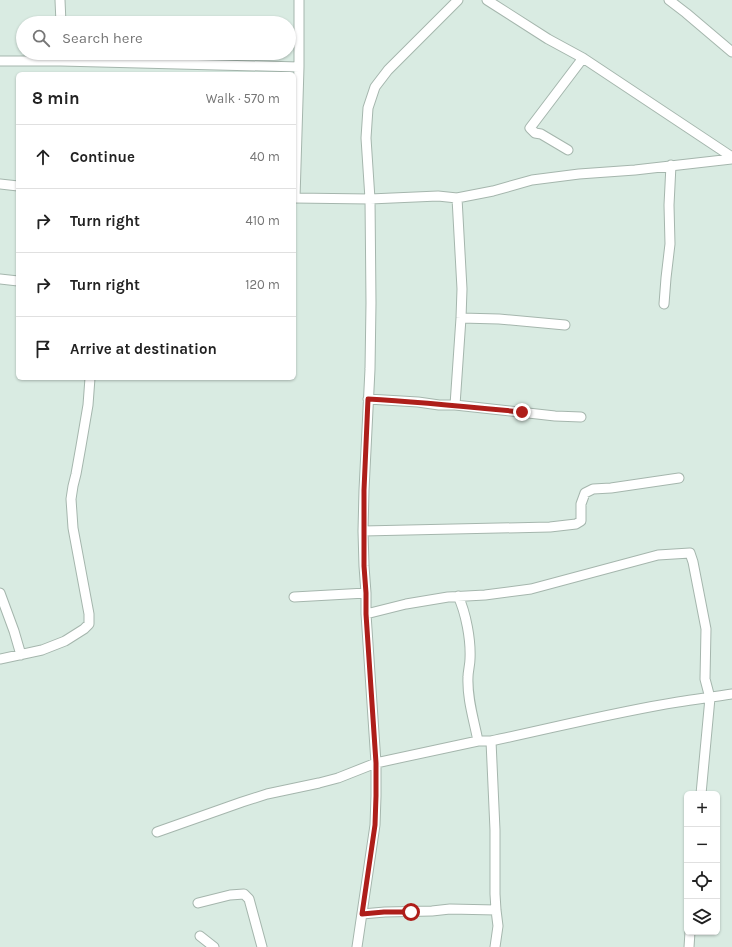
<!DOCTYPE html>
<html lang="en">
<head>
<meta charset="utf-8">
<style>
  :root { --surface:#fff; --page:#f2f2f2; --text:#222; --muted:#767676; --line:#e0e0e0 }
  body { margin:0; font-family:Karla,sans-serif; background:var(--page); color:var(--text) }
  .controls { position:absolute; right:12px; bottom:12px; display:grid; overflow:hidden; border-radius:6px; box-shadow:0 1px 3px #0004 }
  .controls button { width:36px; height:36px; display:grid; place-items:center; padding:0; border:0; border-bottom:1px solid var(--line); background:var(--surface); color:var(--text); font:20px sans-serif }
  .stop { position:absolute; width:12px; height:12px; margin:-9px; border:3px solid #ae1e1a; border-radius:50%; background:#fff }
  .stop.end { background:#ae1e1a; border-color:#fff; box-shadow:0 1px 4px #0008 }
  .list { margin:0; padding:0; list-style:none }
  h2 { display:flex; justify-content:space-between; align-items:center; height:52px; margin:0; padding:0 16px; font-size:17px }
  h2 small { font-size:13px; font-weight:400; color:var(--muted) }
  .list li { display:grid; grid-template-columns:26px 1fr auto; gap:12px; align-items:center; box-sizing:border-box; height:64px; padding:0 16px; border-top:1px solid var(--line) }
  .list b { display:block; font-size:15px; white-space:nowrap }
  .list em { font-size:13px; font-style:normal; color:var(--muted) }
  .icon { flex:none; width:22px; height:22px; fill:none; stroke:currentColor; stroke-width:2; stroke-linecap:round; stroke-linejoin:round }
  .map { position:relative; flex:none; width:732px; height:947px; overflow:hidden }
  .search { position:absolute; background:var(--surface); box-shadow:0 1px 3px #0004; left:16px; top:16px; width:280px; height:44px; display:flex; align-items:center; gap:10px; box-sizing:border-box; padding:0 14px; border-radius:22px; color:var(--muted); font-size:15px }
  .panel { position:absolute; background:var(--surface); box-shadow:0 1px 3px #0004; left:16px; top:72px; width:280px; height:308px; border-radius:6px }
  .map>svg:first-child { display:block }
</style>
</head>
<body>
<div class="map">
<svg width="732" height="947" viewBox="0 0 732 947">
  <rect width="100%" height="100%" fill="#d9ebe2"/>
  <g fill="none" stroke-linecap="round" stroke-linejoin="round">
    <g stroke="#a5b6ad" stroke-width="11">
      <path id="minor" d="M60,0L61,23
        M487,0L548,39L583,58L732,157
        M669,0L686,13L732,52
        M0,61H61L299,67
        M568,150L541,134L535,133L530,128L583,58
        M0,184L18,186
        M294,198L370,199L438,196L457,198L493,191L532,180L579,174L635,170L732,159
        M295,198L299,67V0
        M0,279L18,281
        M664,304L666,278L670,244L669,205L671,165
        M461,318L499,319L565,325
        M368,399L418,402L439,405H455L461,318L462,289L457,198
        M455,405L555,416L581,417
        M363,531L550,527L576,524L581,521V504L585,493L593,489L611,488L679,478
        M0,593L14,631L21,655
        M458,596C466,613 471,640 470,659C470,665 468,671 468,677C467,699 474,720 478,741
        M294,597L366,593
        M366,614L406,604L448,597L485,595L531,589L658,555L690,553L693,562L706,629L705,679L710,698L701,794
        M0,659L42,650L65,641L84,629L89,624V614L73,528L71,499L73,486L76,474L81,446L88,405L90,378
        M491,741L495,830V894L496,910L498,926L495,947
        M157,832L242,802L267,794L319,783L338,778L376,763L478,741H491C553,728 615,712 678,702C696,699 714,697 732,694
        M198,903L230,895L244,894L249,899L262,947
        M362,914L385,912L432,911L450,909L496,910
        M200,936L214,947
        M357,947L375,825L376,796V763L366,614V593L364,566L363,531L364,490L370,369L371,303L370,199L366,138L368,108L375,87L388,70L458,0
        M689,947L690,932"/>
    </g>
    <use href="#minor" stroke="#fff" stroke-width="9"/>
  </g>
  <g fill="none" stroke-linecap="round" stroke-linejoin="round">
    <path stroke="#ae1e1a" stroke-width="5" d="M411,912H384L362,914L375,825L376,796V763L366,614V593L364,566V490L368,399C420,402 471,407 522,412"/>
  </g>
</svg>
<div class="controls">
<button>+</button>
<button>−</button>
<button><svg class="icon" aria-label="locate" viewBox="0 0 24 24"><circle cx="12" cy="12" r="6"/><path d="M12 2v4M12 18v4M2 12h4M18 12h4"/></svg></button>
<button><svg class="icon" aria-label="layers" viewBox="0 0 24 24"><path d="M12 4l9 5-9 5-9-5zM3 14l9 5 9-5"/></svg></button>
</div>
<div class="stop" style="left:411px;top:912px"></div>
<div class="stop end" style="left:522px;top:412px"></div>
<div class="search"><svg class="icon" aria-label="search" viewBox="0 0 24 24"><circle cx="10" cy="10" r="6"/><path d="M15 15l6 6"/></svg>Search here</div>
<section class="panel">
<h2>8 min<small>Walk · 570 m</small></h2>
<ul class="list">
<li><svg class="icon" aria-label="ahead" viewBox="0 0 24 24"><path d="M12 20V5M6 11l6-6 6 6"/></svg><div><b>Continue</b></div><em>40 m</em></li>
<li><svg class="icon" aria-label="right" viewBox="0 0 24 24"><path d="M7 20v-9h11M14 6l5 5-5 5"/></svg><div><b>Turn right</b></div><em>410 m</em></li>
<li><svg class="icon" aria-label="right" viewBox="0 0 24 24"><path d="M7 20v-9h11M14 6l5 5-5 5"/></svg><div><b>Turn right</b></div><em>120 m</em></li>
<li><svg class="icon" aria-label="arrive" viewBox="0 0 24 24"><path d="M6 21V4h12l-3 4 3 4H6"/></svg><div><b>Arrive at destination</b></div></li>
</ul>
</section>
</div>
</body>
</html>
